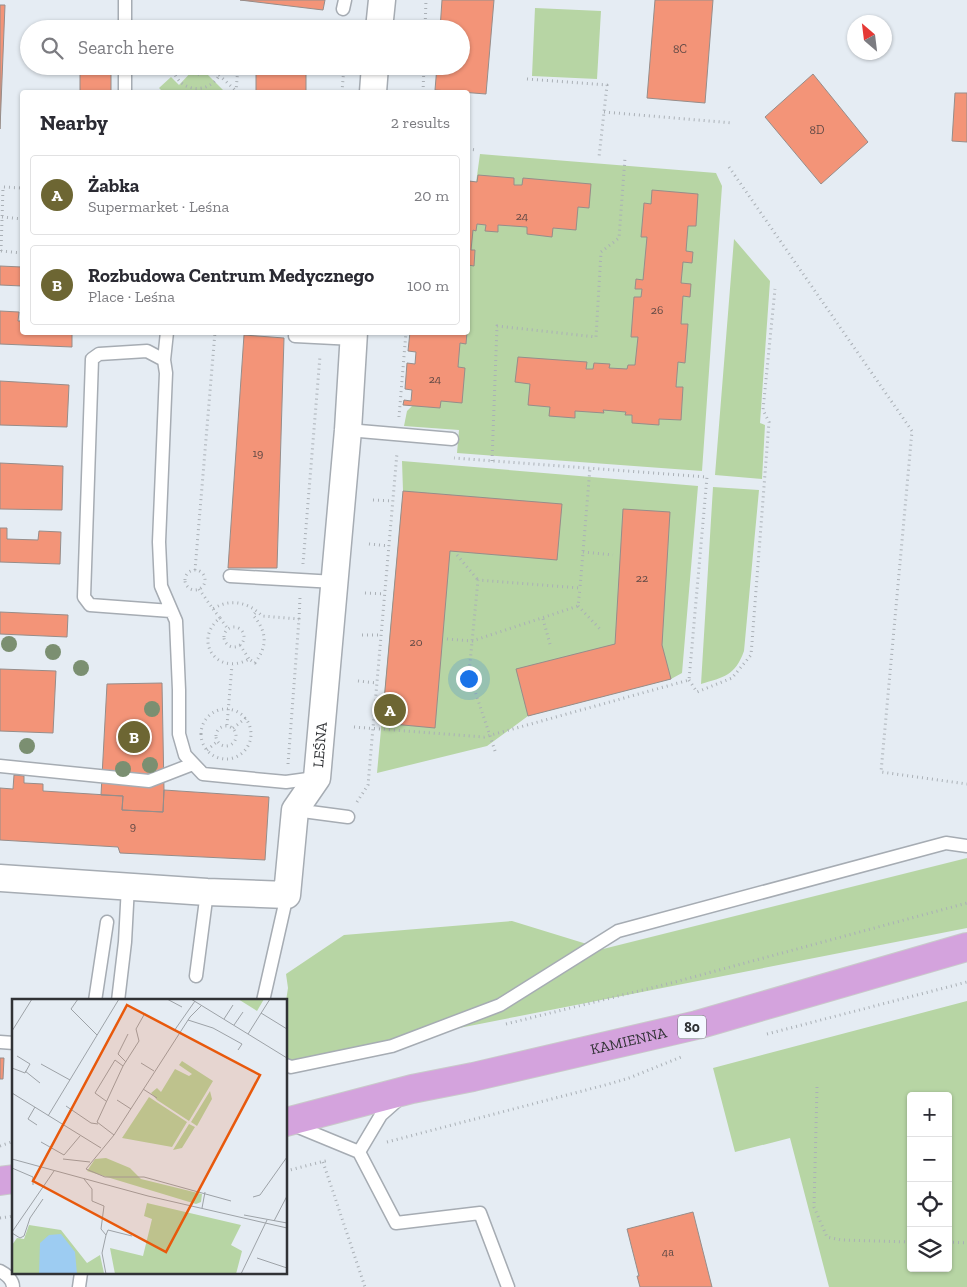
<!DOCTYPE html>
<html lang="en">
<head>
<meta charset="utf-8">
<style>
  :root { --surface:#fff; --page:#f7f7f7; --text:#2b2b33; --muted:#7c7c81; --line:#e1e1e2; --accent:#6d6633 }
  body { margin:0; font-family:"Zilla Slab",serif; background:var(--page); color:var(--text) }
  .controls { position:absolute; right:15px; bottom:15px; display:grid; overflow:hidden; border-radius:5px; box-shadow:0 1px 4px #0004 }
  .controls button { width:45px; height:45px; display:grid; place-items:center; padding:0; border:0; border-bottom:1px solid var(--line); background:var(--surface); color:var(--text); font:25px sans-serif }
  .compass { position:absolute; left:847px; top:15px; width:45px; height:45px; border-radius:50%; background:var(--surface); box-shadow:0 1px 4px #0004; rotate:332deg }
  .you { position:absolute; left:468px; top:678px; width:18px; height:18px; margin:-12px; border:4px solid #fff; border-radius:50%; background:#1a73e8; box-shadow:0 0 0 8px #1a73e833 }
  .badge { display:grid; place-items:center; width:32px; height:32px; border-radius:50%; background:var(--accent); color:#fff; font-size:16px; font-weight:700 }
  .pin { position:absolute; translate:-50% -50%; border:2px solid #fff; box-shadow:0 1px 5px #0006 }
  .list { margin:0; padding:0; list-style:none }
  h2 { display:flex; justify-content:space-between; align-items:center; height:65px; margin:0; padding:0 20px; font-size:21px }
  h2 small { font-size:16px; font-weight:400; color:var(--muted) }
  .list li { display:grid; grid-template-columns:32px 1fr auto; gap:15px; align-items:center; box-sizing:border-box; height:80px; margin:0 10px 10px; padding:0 10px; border:1px solid var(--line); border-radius:5px }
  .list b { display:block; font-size:19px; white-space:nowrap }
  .list p { margin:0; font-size:16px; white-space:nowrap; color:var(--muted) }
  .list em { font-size:16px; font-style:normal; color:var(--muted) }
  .icon { flex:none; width:28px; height:28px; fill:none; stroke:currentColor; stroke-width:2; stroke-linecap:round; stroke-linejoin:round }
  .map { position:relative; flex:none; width:967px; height:1287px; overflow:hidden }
  .search { position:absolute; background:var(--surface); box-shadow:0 1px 4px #0004; left:20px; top:20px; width:450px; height:55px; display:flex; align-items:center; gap:12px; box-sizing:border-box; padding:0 18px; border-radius:28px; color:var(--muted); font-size:19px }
  .panel { position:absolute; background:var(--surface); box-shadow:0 1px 4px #0004; left:20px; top:90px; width:450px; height:245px; border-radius:5px }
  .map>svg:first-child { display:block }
</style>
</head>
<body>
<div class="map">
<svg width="967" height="1287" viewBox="0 0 967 1287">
  <rect width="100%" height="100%" fill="#e5ecf3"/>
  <path fill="#b7d5a4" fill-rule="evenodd" d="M535,8L601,11L597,79L532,76Z
    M194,69L198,72L202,69L223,90L221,92H163L159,88L171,77L179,85Z
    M480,154L716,173L722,186L702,471L457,453L459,430L404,426L407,411L412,406L456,333L468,332V241Z
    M734,239L770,281L760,423L765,425L762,479L715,475Z
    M402,461L698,486L682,673L671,679L528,716L487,746L377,773L403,491Z
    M713,487L759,490L744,651C735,676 724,677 701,684Z
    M967,858V928L286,1062V1001L288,988L286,974L344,935L512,921L603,949Z
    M967,1001V1287H829L790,1138L735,1152L713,1068ZM911,1096H948V1268H911Z"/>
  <path fill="#f39478" stroke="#968d8a" d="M240,0H325L323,10Z
    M442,0H494L486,94L435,90L437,66H461V29H440Z
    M655,0H713L705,103L647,98Z
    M0,5H5L0,129Z
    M80,22H111V29H80Z
    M80,66H111V92H80Z
    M256,66H306V92H256Z
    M813,74L868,142L821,184L765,117Z
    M955,93H967V142L952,141Z
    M468,175H469V181L477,182L478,175L514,178V185H522L523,178L591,184L589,208L578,207L576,230L553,228L552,237L527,234V227L498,225V232L485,231L486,225L477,224L476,231L473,230L471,250H475L474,266L468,265Z
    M652,190L698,194L696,226H688L686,251L693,252L692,263L683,262L681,283L691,284L690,297L683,296L681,324H688L685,363L678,362L676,387H683L681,420L659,419V425L632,423V415H625L626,412L603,410L604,413L575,411V418L549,416L550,407L528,405L530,384L515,382L518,357L587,362L586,369H593L594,363L610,364L609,368L627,369L628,365H635L638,337H631L634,297H641L642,289H635L636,279L643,280L647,237H641L644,203L651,204Z
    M0,266L22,267V286L0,285Z
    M0,311L19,312L18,321H22V332H72V347L0,344Z
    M410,332H467L466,344L460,343L458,367L465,368L462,403L441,401L440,408L403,405L404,400L411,401L412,390L405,389L407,363L415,364L416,352L408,351Z
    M244,335L284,338L277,568H228Z
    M0,381L69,385L67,427L0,425Z
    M0,463L63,466L62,510L0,509Z
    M403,491L562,504L557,560L450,551L435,728L382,723Z
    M623,509L670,512L662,645L671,679L528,716L516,669L615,644Z
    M0,528H7V539L38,540L39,531L61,532L60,564L0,562Z
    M0,612L68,615L67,637L0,634Z
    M0,669L56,671L53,733L0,731Z
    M162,683L164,790L163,812L122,810L123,796L101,795L107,684Z
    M14,775L24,776V783L43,784V791L123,796L122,810L163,812L164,790L269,797L265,860L120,853L118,847L0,840V788L13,789Z
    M0,1058H4L3,1079H0Z
    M693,1212L712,1287H640L637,1276H639L627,1229Z"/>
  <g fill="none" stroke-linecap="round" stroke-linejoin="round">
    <g stroke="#a6acb3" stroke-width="15">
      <path id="lane" d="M343,9L345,0
        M125,29V0
        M125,92V66
        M295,336L354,339
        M164,360L167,332
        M348,430L452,439
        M230,576L335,582
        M171,611L90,605L84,597L92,359L99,354L147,351L164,360L166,373L159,542L161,586L176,621L179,690V734L185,755L203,774L286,782L315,778
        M0,766L149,781L193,764
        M295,810L348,817
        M196,976L207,892
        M95,1001L107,922
        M118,1001L125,942L128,886
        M263,1001L287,895
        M0,1042L14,1043
        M286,1065L291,1067L392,1046L500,1005L618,931L946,843L967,846
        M291,1124L359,1152L396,1223L480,1213L508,1287
        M359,1152L381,1115L399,1099
        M0,1271C6,1274 13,1280 13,1287
        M79,1287L81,1273"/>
    </g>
    <g stroke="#a6acb3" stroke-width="29">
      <g id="street">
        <path d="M379,29L382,0"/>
        <path d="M373,92L375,66"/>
        <path id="s1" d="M0,878L207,892L287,895L295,810L317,778L348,430L354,332"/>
      </g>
    </g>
    <g stroke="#c9caca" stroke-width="30">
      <g id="primary">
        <path id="s2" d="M286,1122L412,1089L473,1077L697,1025L967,947"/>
        <path d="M0,1181L14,1179"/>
      </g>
    </g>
    <path stroke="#aab0b6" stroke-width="3" stroke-dasharray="1 4" stroke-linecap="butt" d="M232,29L239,25L246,29
      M425,29L426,0
      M172,66C178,96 216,96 223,66
      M187,66L191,73L197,75L203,72L207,66
      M219,75L235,90
      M527,79L607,85L599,157
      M236,92L238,66
      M342,92L344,66
      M423,92L424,66
      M604,112L733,123
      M468,149L477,150
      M729,167L912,431L881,772L967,784
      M2,217L22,219
      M1,251L3,187L22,188
      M1,251L22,253
      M399,417L406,332
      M492,461L497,326L596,337L601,252L619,238L625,158
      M373,500L392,501
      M369,544L389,546
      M583,552L613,555
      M457,555L478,580
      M303,564L320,356
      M185 580a10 10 0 1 1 20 0a10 10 0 1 1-20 0Z
      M195,570L215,332
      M199,589L213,609C229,598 249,602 262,616L299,619L288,764
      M365,593L384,594
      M578,606L600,629
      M213,609L220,618C192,640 217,677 249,659L255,663C268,645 267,632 253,615L257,611
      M220,618L228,629
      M299,619L300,597
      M543,619L550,644
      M224 637a10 10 0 1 1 20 0a10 10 0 1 1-20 0Z
      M362,635H381
      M447,639L472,641L578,606L580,588
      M240,645L249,659
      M689,680L697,692L732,678L751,655L769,422L763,410L775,289
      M358,681L377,683
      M201 734a25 25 0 1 1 50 0a25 25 0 1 1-50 0Z
      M227,725L232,665
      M216 736a10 10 0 1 1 20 0a10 10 0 1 1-20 0Z
      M354,727L484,737L689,680L707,477L454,458
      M233,728L246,718
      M207,750L218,741
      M495,751L469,673L478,580L580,588L590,468
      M357,802L368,785L397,453
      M506,1024L671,983L967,903
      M767,1034L967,982
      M817,1087L814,1207L827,1237L841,1240L911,1242
      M387,1142L609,1084L629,1078L681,1057
      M0,1146L14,1141
      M323,1162L365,1287
      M286,1171L329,1160
      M0,1218L14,1216
      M948,1242L967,1243"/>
    <use href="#lane" stroke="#fff" stroke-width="12"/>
    <use href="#street" stroke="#fff" stroke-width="26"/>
    <use href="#primary" stroke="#d4a3dd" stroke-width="28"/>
  </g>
  <g fill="#7b8f71">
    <circle cx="9" cy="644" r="8"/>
    <circle cx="53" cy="652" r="8"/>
    <circle cx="81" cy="668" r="8"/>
    <circle cx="152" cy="709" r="8"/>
    <circle cx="27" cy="746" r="8"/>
    <circle cx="150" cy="765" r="8"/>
    <circle cx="123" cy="769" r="8"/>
  </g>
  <g text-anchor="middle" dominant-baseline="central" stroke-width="5" stroke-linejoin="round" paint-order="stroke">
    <g font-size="12" fill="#614a46">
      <text x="680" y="49">8C</text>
      <text x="817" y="130">8D</text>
      <text x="522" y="216">24</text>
      <text x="657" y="310">26</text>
      <text x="435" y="379">24</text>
      <text x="258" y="453">19</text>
      <text x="642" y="578">22</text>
      <text x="416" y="642">20</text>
      <text x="133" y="826">9</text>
      <text x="668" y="1252">4a</text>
    </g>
    <rect fill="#f4f9ff" stroke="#6b6e72" stroke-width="1" x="678" y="1015.5" width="28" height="23" rx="4"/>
    <g font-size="14" font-weight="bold" fill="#303235">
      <text x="692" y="1027">80</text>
    </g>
    <g font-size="15" fill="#303235" stroke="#f4f9ff">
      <text stroke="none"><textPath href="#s1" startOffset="445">LEŚNA</textPath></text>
      <text stroke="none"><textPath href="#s2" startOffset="352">KAMIENNA</textPath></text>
    </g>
  </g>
  <g transform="translate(12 999)">
    <rect width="275" height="275" fill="#e5ecf3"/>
    <path d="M226,0H252L245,12ZM170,62L201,82L177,122L145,101L139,94L145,89L149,93L163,70L177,77L180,75L167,66ZM198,92L200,100L185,127L179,123ZM137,98L175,123L160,148L110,139ZM177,125L183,128L170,149L161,151ZM94,159L118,169L129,180L190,195L189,203L184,205L75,172L83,160ZM135,204L229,226L219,246L230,252L224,275H103L98,249L131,257L140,220L132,217ZM17,226L49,231L75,264L88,256L92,274L0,275V246L5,239L12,240Z" fill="#b7d5a4"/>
    <path d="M49,235L63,253L65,275H27L28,244L37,236Z" fill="#9dccf2"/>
    <path fill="none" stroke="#9da2a7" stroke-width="1" d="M66,0L59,10L85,36M155,0L170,8M179,0L275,59M190,6L178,18L102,136L74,170L93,178H132L219,202M249,14L275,30M212,20L221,6M176,21L201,29L230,45L226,51M222,26L231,13M0,32L20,0M162,32L183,2M236,35L258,0M114,63L106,55L116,35M129,64L142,72M29,65L58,81M111,67L127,42L124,30L133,14M0,69L13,74L18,65L5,57M13,72L28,84M131,90L145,99M0,94L89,149M105,101L119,110M94,102L83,94L103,61L111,67L85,123L102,136M54,107L79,124L86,125M23,108L16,120L25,126M36,117L107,0M29,143L52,156L68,137M0,160L136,197L275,229M51,160L78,163M0,169L21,178V186M72,180L80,190V202L92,207L89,230L94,236L90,254L94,275M241,198L248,196L275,158M190,209L193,193M232,216L275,224M262,222L275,197M0,233L42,172M0,234L8,239L12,237L18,219L31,200M94,236L96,231L120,237M245,259L275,269M229,275L255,221"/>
    <path fill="#e8590c" fill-opacity="0.15" stroke="#e8590c" stroke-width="2.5" d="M115,6L248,76L154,253L21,182Z"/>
    <rect width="275" height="275" fill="none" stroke="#303235" stroke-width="2.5"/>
  </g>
</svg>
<div class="controls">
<button>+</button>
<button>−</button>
<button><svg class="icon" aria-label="locate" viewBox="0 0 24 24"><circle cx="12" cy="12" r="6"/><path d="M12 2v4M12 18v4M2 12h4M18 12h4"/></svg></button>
<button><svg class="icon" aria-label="layers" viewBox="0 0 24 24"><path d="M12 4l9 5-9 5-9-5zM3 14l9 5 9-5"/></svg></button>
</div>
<svg class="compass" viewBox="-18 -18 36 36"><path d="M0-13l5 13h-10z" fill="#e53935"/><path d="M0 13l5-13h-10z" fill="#7c7c81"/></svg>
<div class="you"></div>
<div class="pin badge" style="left:390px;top:710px">A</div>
<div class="pin badge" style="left:134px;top:737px">B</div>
<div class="search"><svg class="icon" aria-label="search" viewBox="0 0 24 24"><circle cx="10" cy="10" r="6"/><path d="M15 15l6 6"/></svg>Search here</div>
<section class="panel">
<h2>Nearby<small>2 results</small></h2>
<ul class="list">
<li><span class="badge">A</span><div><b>Żabka</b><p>Supermarket · Leśna</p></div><em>20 m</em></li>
<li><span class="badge">B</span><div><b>Rozbudowa Centrum Medycznego</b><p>Place · Leśna</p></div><em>100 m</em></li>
</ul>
</section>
</div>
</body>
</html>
